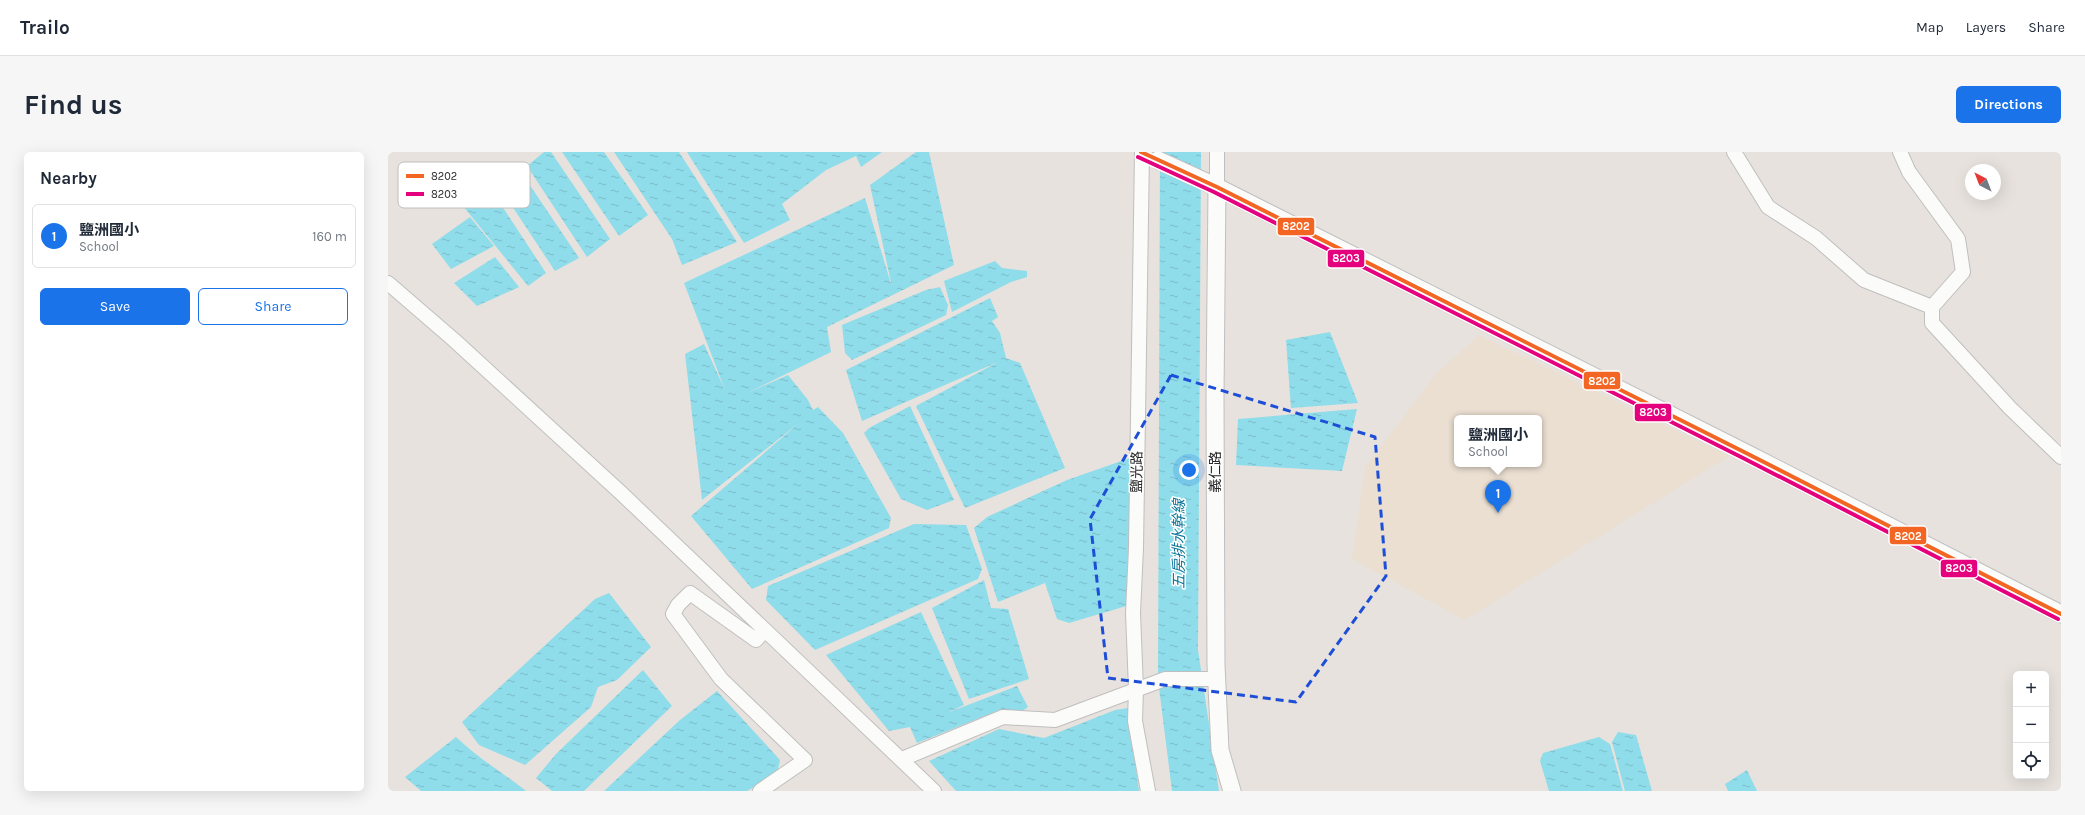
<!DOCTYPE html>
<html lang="en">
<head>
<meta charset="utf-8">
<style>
  :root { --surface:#fff; --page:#f6f6f7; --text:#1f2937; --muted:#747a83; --line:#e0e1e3; --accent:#1a73e8 }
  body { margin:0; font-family:Karla,"Noto Sans TC",sans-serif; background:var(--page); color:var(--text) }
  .controls { position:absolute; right:12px; bottom:12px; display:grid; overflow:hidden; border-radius:6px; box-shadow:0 4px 16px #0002 }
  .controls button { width:36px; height:36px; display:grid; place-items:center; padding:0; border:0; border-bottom:1px solid var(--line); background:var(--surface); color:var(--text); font:20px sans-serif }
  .compass { position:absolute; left:1577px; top:12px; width:36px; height:36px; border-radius:50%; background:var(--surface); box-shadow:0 4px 16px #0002; rotate:318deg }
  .you { position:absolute; left:801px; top:318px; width:14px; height:14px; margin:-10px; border:3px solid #fff; border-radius:50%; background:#1a73e8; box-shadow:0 0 0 6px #1a73e833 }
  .badge { display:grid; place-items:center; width:26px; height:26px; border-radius:50%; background:var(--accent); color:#fff; font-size:13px; font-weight:700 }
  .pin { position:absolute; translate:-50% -33px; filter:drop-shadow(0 1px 2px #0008) }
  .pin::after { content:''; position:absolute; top:21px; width:14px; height:12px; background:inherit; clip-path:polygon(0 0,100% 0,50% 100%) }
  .popup { position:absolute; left:1066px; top:263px; width:88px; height:52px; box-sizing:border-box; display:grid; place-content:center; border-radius:6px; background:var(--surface); filter:drop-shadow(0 1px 3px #0005); font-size:13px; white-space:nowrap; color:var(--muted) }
  .popup b { font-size:15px; color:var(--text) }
  .popup::after { content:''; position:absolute; left:50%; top:100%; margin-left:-8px; border:8px solid transparent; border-top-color:var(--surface) }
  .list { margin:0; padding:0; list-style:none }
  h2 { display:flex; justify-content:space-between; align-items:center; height:52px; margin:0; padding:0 16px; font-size:17px }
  h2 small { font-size:13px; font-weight:400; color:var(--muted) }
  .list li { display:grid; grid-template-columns:26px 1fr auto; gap:12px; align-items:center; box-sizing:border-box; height:64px; margin:0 8px 8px; padding:0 8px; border:1px solid var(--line); border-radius:6px }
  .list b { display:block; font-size:15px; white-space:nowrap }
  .list p { margin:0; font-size:13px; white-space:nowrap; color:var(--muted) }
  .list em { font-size:13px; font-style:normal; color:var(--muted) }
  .actions { display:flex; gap:8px; padding:12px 16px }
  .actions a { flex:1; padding:9px 0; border:1px solid var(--accent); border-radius:6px; text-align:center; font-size:14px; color:var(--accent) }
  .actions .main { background:var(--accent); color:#fff }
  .icon { flex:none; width:22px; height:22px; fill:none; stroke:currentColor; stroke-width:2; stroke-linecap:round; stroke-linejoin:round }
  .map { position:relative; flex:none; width:1673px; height:639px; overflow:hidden; border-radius:6px }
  header { display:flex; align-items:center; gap:24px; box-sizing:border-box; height:56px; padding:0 20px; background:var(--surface); border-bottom:1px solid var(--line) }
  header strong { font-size:19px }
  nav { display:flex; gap:22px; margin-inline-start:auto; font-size:14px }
  .intro { display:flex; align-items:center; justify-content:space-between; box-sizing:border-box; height:96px; padding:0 24px }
  h1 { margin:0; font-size:28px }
  .button { padding:10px 18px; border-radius:6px; background:var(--accent); color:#fff; font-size:14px; font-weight:700 }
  main { display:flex; gap:24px; padding:0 24px }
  aside { flex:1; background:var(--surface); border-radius:6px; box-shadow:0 4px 16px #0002 }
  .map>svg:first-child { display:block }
</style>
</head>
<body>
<header>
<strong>Trailo</strong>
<nav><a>Map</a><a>Layers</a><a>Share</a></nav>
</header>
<div class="intro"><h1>Find us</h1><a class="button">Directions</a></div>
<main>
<aside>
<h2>Nearby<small></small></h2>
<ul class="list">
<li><span class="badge">1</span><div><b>鹽洲國小</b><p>School</p></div><em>160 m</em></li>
</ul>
<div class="actions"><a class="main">Save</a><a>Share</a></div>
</aside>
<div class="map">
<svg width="1673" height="639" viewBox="0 0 1673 639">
  <defs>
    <pattern id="water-ripples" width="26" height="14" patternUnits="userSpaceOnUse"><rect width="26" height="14" fill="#8fdcea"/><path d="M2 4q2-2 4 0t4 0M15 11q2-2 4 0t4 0" fill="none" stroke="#7bbdc9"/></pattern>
  </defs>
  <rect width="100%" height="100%" fill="#e7e2dd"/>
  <path fill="#eadfd1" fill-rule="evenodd" d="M1091,183L1341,304L1077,468L964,407L977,316L1048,222ZM1069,266H1151V312H1069Z"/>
  <path fill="url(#water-ripples)" d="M156,0H163L222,87L199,105L139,14Z
    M174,0H216L260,63L231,84Z
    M226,0H291L349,90L294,113L284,87Z
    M299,0H494L473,15L468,4L438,18L394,52L402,68L356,91Z
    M528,0H541L566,113L439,175L443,200L357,242L400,223L420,248L425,258L430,255L455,281L503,366L501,376L364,437L303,364L411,271L314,348L297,202L316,192L337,238L296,131L477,46L504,135L482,33Z
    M772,0H813L810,498L831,639H784L770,528Z
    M131,17L191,106L167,119L110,33Z
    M102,36L158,121L140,134L75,54Z
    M82,65L106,94L63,117L44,92Z
    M107,105L131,135L89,154L66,131Z
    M607,109L614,116L639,119V125L623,130L564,160L556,129Z
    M552,135L560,153L558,163L464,208L457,201L454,173L538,138Z
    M602,146L610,165L604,169L612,181L618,206L632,211L677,316L577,356L528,254L610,210L474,269L458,218Z
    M942,180L970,251L903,256L898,188Z
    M522,254L566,348L539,358L513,347L476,281L481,276Z
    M969,257L954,319L848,313L850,267Z
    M742,306L745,452L681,471L669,467L657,431L610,450L586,376L599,365L679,328Z
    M526,372L578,373L594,417L590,427L427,498L378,448L380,434Z
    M596,428L603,456L620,457L641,527L581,547L544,456Z
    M221,441L263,495L229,528L210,535L203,555L137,613L91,593L74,570L207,447Z
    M533,460L576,553L559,561L629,534L640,555L633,560L612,558L529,591L522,575L501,579L438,503Z
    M255,518L284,554L196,639H164L148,626L168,602Z
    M329,539L392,608L389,622L359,639H216L292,568Z
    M740,556L751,639H568L541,609L611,577L656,586L727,558Z
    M1230,580L1248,583L1264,639H1237L1224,590Z
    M68,585C90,606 115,621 138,639H33L17,625Z
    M1211,585L1222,592L1235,639H1161L1152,609L1155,601Z
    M1359,618L1369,639H1340L1337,632Z"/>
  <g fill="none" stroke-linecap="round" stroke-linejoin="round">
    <g stroke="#c0bfbf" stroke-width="16">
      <path id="minor" d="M754,0L748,396L745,461L748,537L747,569L760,639
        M829,0V35
        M1346,0L1380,55L1428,86L1476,128L1544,155
        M1512,0L1521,20L1570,87L1575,120L1544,155V171L1622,256L1673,305
        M0,131L66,188L232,340L546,639
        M514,607L615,565L667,568L777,527H829
        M372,639L417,608L333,527L285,462L290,453L302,441L368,488L376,479"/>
    </g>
    <g stroke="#c0bfbf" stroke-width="19">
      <path id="tertiary" d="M770,8L829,35L1360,302L1673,462
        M829,35L827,243L828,513L832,598L844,639"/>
    </g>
    <use href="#minor" stroke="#fbfbfa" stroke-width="14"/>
    <use href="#tertiary" stroke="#fbfbfa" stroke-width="17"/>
    <g stroke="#fff" stroke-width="7">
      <path id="bus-1" d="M753,0L829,35L1360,302L1673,462"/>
    </g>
    <g stroke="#fff" stroke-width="7">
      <path id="bus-2" d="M750,5L826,40L1357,307L1670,467"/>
    </g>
    <use href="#bus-1" stroke="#f26522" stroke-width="4"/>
    <use href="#bus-2" stroke="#e5007d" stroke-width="4"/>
  </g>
  <path fill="none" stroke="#1d4ed8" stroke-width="3" stroke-dasharray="8 5" stroke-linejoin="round" d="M783,223L987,285L998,424L908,550L720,526L702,367Z"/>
  <g text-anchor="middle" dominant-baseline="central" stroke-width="3" stroke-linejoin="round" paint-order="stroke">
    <g font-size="14" fill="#282828" stroke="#fff">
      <text transform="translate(749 320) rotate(-89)">鹽光路</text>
      <text transform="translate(827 320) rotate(-90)">義仁路</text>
    </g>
    <g font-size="15" font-style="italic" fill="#0b7698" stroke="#fff">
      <text transform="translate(791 392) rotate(-90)">五房排水幹線</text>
    </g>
  </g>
  <rect x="10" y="10" width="132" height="46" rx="6" fill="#fff" stroke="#bebebe" stroke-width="1"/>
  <rect x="18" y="22" width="18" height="4" fill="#f26522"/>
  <rect x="18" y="40" width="18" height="4" fill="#e5007d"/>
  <g font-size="11" fill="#282828">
    <text x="43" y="28">8202</text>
    <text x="43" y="46">8203</text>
  </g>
  <g stroke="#fff" stroke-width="1.5">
    <rect x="889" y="65" width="38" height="19" rx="4" fill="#f26522"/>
    <rect x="939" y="97" width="38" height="19" rx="4" fill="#e5007d"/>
    <rect x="1195" y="219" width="38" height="19" rx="4" fill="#f26522"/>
    <rect x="1246" y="251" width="38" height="19" rx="4" fill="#e5007d"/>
    <rect x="1501" y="374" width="38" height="19" rx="4" fill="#f26522"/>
    <rect x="1552" y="407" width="38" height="19" rx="4" fill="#e5007d"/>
  </g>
  <g font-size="11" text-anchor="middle" font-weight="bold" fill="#fff">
    <text x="908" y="78">8202</text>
    <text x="958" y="110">8203</text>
    <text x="1214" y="233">8202</text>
    <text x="1265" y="264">8203</text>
    <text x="1520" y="388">8202</text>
    <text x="1571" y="420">8203</text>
  </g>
</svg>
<div class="controls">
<button>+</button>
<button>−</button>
<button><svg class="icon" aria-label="locate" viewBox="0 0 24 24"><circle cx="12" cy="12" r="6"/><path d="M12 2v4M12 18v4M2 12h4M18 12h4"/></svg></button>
</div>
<svg class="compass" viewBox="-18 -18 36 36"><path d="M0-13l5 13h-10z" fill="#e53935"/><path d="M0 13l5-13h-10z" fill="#747a83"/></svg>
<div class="you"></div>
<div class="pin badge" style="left:1110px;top:361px">1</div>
<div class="popup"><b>鹽洲國小</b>School</div>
</div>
</main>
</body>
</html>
